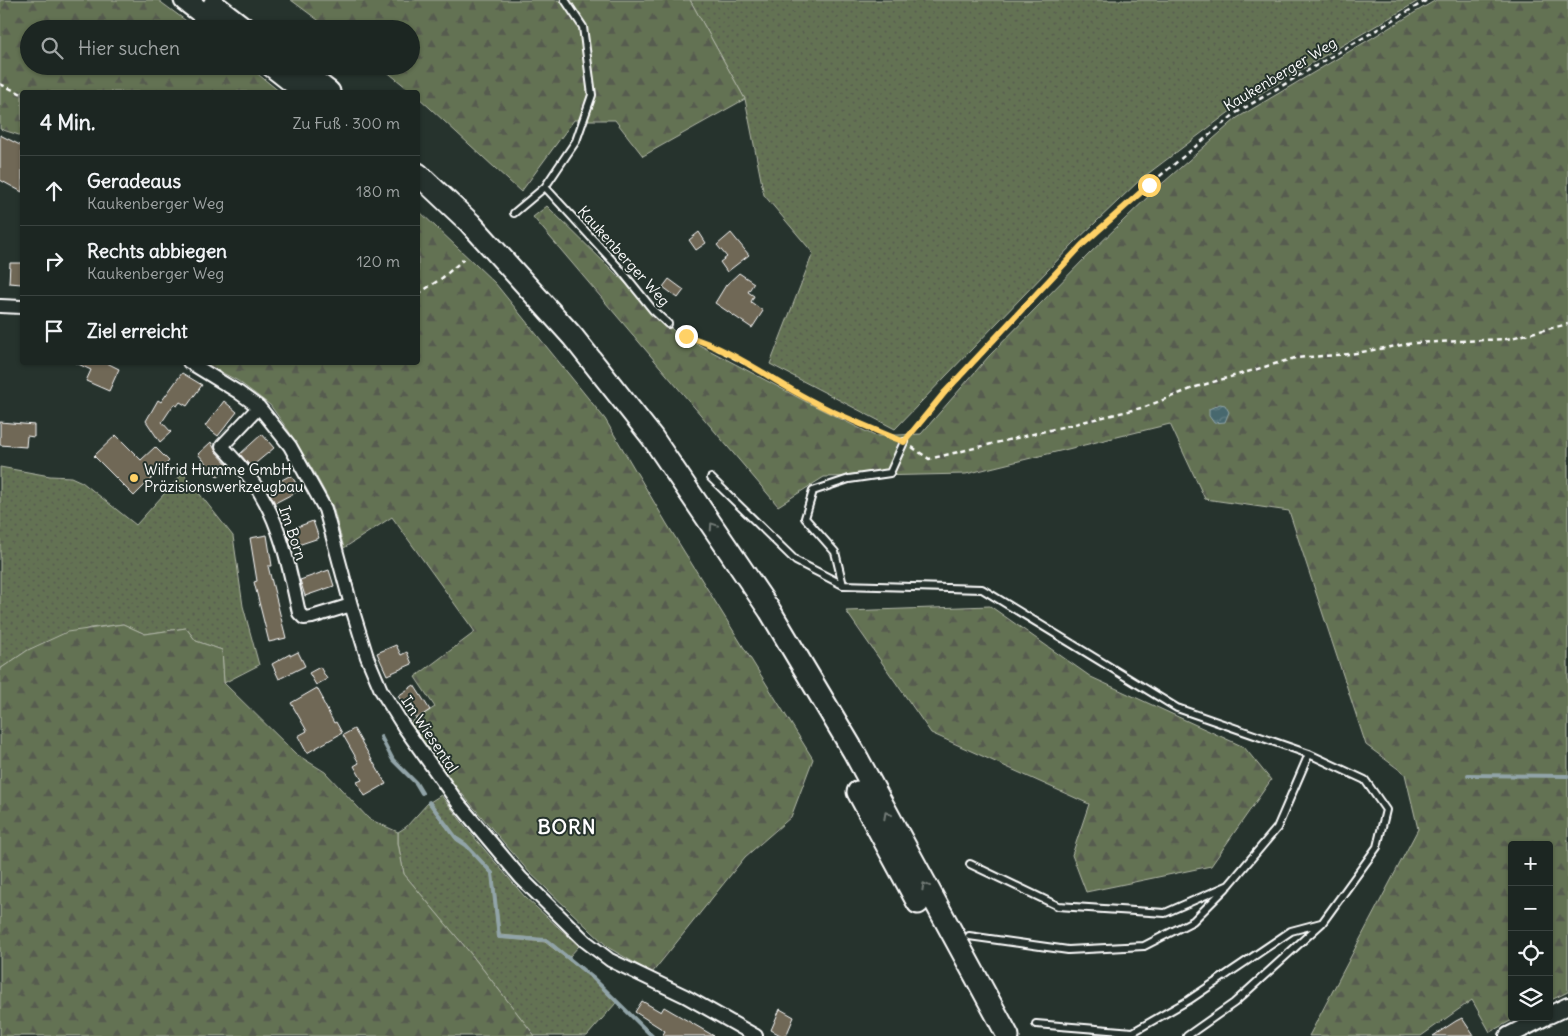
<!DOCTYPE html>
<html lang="de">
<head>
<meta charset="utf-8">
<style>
  :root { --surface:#1c2622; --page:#29322f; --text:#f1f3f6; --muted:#a0a5a5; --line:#3a4340 }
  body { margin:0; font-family:Delius,sans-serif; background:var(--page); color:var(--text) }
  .controls { position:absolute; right:15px; bottom:15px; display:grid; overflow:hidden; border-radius:5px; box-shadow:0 1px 4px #0004 }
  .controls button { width:45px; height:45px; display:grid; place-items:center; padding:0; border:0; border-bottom:1px solid var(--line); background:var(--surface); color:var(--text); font:25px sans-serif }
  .stop { position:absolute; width:15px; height:15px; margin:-11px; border:4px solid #ffd166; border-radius:50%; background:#fff }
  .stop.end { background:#ffd166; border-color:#fff; box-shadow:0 1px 5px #0008 }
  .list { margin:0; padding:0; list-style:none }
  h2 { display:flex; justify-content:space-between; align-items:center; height:65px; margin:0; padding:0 20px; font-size:21px }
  h2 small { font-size:16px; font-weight:400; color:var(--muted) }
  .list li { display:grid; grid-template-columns:32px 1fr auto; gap:15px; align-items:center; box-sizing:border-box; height:70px; padding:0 20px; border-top:1px solid var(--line) }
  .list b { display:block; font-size:19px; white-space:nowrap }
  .list p { margin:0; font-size:16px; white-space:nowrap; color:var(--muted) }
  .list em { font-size:16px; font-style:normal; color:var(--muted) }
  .icon { flex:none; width:28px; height:28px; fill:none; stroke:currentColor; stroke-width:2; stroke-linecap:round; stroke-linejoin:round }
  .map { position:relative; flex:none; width:1568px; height:1036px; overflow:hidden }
  .search { position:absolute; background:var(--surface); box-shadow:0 1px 4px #0004; left:20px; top:20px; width:400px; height:55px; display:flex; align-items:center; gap:12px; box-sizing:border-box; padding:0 18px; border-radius:28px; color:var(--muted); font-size:19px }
  .panel { position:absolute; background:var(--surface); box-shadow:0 1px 4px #0004; left:20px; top:90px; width:400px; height:275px; border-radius:5px }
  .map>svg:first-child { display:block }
</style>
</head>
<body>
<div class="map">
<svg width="1568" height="1036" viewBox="0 0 1568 1036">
  <defs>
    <pattern id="grass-dots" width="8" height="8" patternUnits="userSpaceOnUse" patternTransform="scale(1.25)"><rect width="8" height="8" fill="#647253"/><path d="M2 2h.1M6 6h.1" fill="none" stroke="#565b4f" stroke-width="1.8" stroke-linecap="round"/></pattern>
    <pattern id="forest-firs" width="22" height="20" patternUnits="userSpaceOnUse" patternTransform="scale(1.25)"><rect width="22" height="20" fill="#647253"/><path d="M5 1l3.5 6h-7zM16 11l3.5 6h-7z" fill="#565b4f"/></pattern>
    <pattern id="water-waves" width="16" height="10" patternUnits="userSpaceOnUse" patternTransform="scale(1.25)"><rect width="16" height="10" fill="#47686e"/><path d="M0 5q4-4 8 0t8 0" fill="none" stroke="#637f84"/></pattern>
  </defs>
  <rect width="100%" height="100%" fill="#26332d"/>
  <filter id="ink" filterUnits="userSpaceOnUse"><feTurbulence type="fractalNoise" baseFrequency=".02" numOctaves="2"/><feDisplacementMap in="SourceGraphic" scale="10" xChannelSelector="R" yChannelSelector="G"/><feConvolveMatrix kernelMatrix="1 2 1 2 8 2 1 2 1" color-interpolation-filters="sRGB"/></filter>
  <g filter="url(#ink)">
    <path fill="url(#grass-dots)" stroke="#b2b8a9" d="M690,0H1420L1232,110L1141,179L1074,243L895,429L770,364L813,253L764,195L745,99Z
      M0,467L50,476L71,477L82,482L136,525L183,473L233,536L243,606L259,665L224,683L222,650L196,641L186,628L145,634L123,624L90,628L28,650L0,669Z
      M441,795L473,836L525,897L579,946L569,957L546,939L500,935L493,872L466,844L457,838L430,802Z
      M428,803L456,840L466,846L491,874L498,938L545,942L593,979L616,1003L587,1036H535L471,954L404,874L398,843V832L406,827Z"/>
    <path fill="url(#forest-firs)" stroke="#b2b8a9" d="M0,0H158L197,29H29V66H248L280,92H22V136L0,129Z
      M291,0H690L745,99L643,156L615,120H574L521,192L418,97V92H412L380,66H411V29H330Z
      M1436,0H1568V992L1549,1001V845H1512V1017H1518L1490,1032L1472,1000L1421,1036H1309L1418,829L1405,774L1366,745L1289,511L1205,499L1170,424L966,474L824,477L778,506L533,217L547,206L675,332L803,400L875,436L921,434L989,356L1088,255L1156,189L1237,118Z
      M418,210L495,283L605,419L667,524L813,759L791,817L745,857L652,973L609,948L529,872L451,781L410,723L435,707L415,677L475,632L392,517L344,548L333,507L314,472L288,430L270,405L238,381L204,363L418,362Z
      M990,606L1091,677L1244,747L1271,780L1211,866L1086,892L1072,855L1089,804L931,733L846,611Z
      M123,624L145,634L186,628L196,641L222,650L224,683L296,754L325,772L369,819L398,832V843L404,874L471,954L535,1036H0V669L28,650L67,632Z"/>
    <path fill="url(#water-waves)" stroke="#91a4a8" d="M1220,404L1225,405L1229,412L1225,422L1214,423L1209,416V409Z"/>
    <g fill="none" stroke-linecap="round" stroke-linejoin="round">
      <path stroke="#91a4a8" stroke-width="4" d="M381,737L393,760L416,783L422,793
        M1468,775L1568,776
        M429,802L457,839L466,845L492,873L499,937L546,940L593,978L652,1036"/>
    </g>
    <path fill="#6f6757" stroke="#fff" d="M0,135L22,146V192L0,180Z
      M699,232L706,243L696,250L689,240Z
      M731,233L749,255L727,272L720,262L727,257L717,245Z
      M10,263H22V284L9,283Z
      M739,273L754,283L748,292L754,296L751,302L763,311L752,328L715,303L726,285Z
      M669,279L684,290L678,298L663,287Z
      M74,362H105L119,369L109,391L86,381L91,370Z
      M182,373L202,385L187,406L180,402L177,406L174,404L162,422L171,432L160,442L146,421L158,400L161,402Z
      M224,401L237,412L218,436L205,426Z
      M0,422L34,425V437L27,436L26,447L0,445Z
      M262,434L274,448L251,467L240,454Z
      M116,435L141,460L155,447L169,461L134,496L94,456Z
      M211,442L216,452L230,467L218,477L198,454Z
      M291,475L300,490L275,503L267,488Z
      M313,521L319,538L292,547L286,531Z
      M267,535L272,566H268L286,638L269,642L254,582L257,581L250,538Z
      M329,570L334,586L305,596L300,580Z
      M396,645L401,655L407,652L412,664L387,675L377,653Z
      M298,652L305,666L279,679L272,664L290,654V656Z
      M320,667L327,679L316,685L309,673Z
      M414,685L430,710L416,719L413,715L411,716L398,696Z
      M317,688L323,699L322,700L334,723L336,722L342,733L307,753L298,736L307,731L291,703Z
      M354,729L386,784L365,796L357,782L362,780L354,766L359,763L343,735Z
      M642,1001L661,1012L664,1007L714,1036H662L665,1031L635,1012Z
      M780,1009L794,1017L786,1036H782L771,1030Z
      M1462,1018L1474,1036H1433L1456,1021Z"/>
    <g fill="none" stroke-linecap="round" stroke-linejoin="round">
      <g stroke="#fff" stroke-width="10">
        <path id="lane" d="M545,187L620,269L653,310L668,324
          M514,213L545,187L576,141L592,95L583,27L565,0
          M711,478L796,561L843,585L982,589L1177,708L1309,754L1365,780L1386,810L1377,847L1322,923L1234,1003L1187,1036
          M843,585L835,552L805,518L813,491L849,479L890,473L904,442
          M970,864L1058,906L1165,913L1229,885L1277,828L1309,754
          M969,936L1068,950L1144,946L1193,921L1226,888
          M1036,1024L1133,1032L1189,1000L1291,931L1321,923"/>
      </g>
      <g stroke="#fff" stroke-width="16">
        <path id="street" d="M0,306L22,307
          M189,362L238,392L259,407L290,446L325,509L351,605L367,657L381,690L404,727L458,803L521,878L585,941L610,960L685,996L756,1036
          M259,407L222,446C235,460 249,475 259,491C282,528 290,572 299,613L304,618L312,617L351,605"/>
      </g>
      <g stroke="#fff" stroke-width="20">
        <path id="secondary" d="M1549,1015L1568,1006
          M1508,1036L1545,1017"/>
      </g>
      <g stroke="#fff" stroke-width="25">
        <path id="highway" d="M185,0L223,29
          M214,5L245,29
          M272,66L305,92
          M295,66L329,92
          M418,174L470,223L573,337L652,437L770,611L854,752L1008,1036
          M858,792L918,903"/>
      </g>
      <path stroke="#fff" stroke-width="2.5" stroke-dasharray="5 4" stroke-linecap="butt" d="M0,84L22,94
        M418,294L442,278L464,259
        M676,329L686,336L699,340L767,375L799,394L842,417L897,439
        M910,435L945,393L1082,245L1149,185L1236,113L1427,0
        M912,447L929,459L1145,407L1196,387L1295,358L1350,354L1414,343L1507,339L1568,324"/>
      <use href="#lane" stroke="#26332d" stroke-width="6"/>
      <use href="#street" stroke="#26332d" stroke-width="12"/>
      <use href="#secondary" stroke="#26332d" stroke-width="16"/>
      <use href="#highway" stroke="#26332d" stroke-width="21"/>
    </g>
    <defs><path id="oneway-chevron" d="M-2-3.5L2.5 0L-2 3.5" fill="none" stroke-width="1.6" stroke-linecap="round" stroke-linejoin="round" transform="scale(1.25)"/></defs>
    <g stroke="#727a76">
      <use href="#oneway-chevron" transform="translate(713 526) rotate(-124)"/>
      <use href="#oneway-chevron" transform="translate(887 815) rotate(-118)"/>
      <use href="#oneway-chevron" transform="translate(925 886) rotate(-119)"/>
    </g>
  </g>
  <g fill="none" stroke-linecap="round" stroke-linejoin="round" filter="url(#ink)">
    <path stroke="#ffd166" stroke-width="6" d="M686,336C725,347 764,374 799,394C832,413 868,427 904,442L945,392L1082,245L1149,185"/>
  </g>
  <circle fill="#ffd166" stroke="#26332d" stroke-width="2" cx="134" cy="478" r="5"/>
  <g text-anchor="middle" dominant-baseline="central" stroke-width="4" stroke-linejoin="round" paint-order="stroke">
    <g font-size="15" fill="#fff" stroke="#26332d">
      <text transform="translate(1280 74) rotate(-31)">Kaukenberger Weg</text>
      <text transform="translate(624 256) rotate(48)">Kaukenberger Weg</text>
      <text transform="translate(293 533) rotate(71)">Im Born</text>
      <text transform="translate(430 734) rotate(56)">Im Wiesental</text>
    </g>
    <g font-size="15" fill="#fff" stroke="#26332d" text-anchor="start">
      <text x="144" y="469">Wilfrid Humme GmbH<tspan x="144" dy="17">Präzisionswerkzeugbau</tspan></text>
    </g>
    <g font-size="20" font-weight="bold" letter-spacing="1" fill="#fff" stroke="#26332d">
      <text x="567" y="826">BORN</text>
    </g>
  </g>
</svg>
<div class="controls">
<button>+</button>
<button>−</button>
<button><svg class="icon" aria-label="locate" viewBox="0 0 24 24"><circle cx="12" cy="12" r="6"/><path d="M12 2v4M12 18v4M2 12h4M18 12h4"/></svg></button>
<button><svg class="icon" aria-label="layers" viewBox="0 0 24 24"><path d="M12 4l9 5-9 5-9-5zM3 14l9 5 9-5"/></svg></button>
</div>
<div class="stop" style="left:1149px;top:185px"></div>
<div class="stop end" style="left:686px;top:336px"></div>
<div class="search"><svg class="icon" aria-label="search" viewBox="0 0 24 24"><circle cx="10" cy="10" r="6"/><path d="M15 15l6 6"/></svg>Hier suchen</div>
<section class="panel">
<h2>4 Min.<small>Zu Fuß · 300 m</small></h2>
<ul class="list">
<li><svg class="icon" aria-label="ahead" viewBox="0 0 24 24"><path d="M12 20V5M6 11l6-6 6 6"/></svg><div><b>Geradeaus</b><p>Kaukenberger Weg</p></div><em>180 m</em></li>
<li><svg class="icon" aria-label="right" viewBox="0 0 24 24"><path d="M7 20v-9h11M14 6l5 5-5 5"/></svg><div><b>Rechts abbiegen</b><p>Kaukenberger Weg</p></div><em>120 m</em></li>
<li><svg class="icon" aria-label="arrive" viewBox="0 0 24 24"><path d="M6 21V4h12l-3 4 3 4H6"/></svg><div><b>Ziel erreicht</b></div></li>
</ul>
</section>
</div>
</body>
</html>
